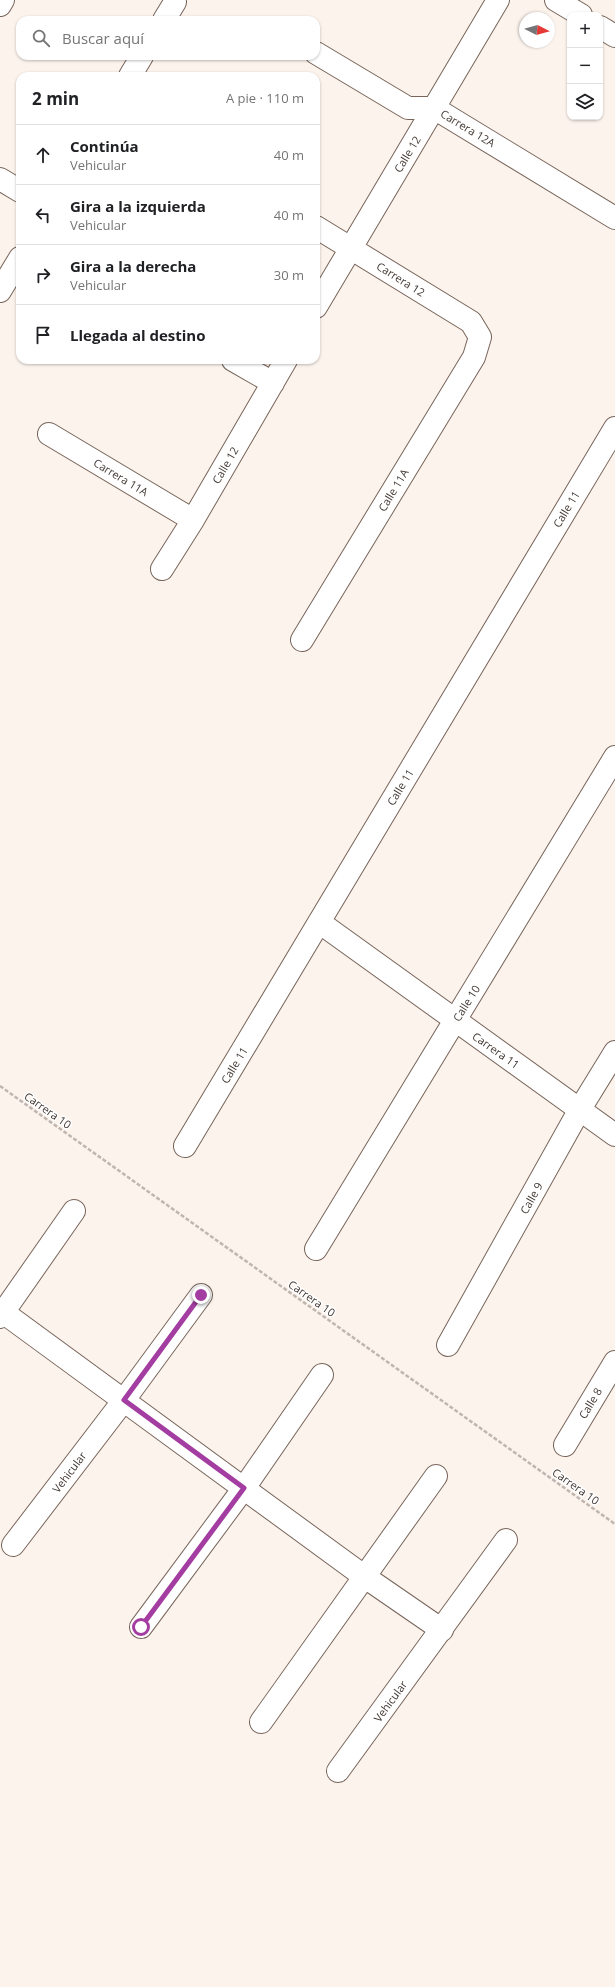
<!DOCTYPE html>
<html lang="es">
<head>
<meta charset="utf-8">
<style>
  :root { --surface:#fff; --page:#f2f2f2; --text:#202124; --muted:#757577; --line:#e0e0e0 }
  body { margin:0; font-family:"Open Sans",sans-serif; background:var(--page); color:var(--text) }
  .controls { position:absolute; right:12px; top:12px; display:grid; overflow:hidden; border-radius:8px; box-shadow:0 1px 3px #0004 }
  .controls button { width:36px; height:36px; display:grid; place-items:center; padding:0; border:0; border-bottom:1px solid var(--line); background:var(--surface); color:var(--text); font:20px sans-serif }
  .compass { position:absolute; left:519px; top:12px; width:36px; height:36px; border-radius:50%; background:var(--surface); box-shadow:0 1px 3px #0004; rotate:96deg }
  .stop { position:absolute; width:12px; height:12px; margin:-9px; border:3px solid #a43da1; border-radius:50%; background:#fff }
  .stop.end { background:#a43da1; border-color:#fff; box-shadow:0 1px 4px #0008 }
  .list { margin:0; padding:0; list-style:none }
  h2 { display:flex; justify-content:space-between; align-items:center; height:52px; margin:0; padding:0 16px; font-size:17px }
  h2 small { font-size:13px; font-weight:400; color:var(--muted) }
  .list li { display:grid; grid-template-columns:26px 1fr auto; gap:12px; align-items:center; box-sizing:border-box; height:60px; padding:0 16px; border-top:1px solid var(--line) }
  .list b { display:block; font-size:15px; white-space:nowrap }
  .list p { margin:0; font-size:13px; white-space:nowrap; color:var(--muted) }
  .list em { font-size:13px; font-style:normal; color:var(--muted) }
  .icon { flex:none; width:22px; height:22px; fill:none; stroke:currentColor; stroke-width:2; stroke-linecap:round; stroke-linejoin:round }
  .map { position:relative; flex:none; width:615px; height:1987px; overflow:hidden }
  .search { position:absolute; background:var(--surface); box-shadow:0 1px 3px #0004; left:16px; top:16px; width:304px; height:44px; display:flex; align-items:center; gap:10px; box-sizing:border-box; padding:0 14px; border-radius:12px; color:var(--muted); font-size:15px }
  .panel { position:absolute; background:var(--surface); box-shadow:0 1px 3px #0004; left:16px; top:72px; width:304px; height:292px; border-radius:12px }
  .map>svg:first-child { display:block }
</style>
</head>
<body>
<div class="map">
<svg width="615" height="1987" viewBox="0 0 615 1987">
  <rect width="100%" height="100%" fill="#fcf3ed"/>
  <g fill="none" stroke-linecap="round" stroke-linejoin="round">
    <g stroke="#78655a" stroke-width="24">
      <path id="pedestrian" d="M0,1317L74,1211
        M13,1545L124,1400L201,1295
        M141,1627L244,1488L322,1375
        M261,1722L436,1476
        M338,1771L506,1540"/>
    </g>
    <g stroke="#78655a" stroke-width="24">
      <path id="minor" d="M556,0L581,15
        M0,5L3,0
        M164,20L175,2
        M600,27L615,36
        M316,53L408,108H434L615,218
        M130,76L142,56
        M0,179L20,191
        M0,291L20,258
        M316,307L498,0
        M233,360L273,383
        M49,434L193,520
        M162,569L193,520L286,360
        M302,640L474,357L480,337L471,322L316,227
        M319,922L615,1135
        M185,1146L615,428
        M316,1249L615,757
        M0,1310L365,1577L442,1630
        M448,1345L580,1109L615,1052
        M565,1445L615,1362"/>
    </g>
    <path stroke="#bfb6b0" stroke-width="2.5" stroke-dasharray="4 2" stroke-linecap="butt" d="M0,1086L615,1524"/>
    <use href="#pedestrian" stroke="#fff" stroke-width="22"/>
    <use href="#minor" stroke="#fff" stroke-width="22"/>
  </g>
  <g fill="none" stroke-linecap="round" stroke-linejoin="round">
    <path stroke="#a43da1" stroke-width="5" d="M141,1627L244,1488L124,1400L201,1295"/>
  </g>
  <g text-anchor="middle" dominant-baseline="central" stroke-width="3" stroke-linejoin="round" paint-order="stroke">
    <g font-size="11" fill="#413833" stroke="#fff">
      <text transform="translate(468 128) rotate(31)">Carrera 12A</text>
      <text transform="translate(407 154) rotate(-59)">Calle 12</text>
      <text transform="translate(401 279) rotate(32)">Carrera 12</text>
      <text transform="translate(225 465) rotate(-60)">Calle 12</text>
      <text transform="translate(121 477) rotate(31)">Carrera 11A</text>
      <text transform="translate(393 490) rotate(-59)">Calle 11A</text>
      <text transform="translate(566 509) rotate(-59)">Calle 11</text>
      <text transform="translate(400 787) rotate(-59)">Calle 11</text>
      <text transform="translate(466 1003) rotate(-58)">Calle 10</text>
      <text transform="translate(496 1050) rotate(35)">Carrera 11</text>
      <text transform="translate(234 1065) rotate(-59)">Calle 11</text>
      <text transform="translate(48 1110) rotate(35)">Carrera 10</text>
      <text transform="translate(531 1198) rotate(-61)">Calle 9</text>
      <text transform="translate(312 1298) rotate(35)">Carrera 10</text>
      <text transform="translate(590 1403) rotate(-59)">Calle 8</text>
      <text transform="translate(69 1472) rotate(-53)">Vehicular</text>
      <text transform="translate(576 1486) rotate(35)">Carrera 10</text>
      <text transform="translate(390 1701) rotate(-54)">Vehicular</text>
    </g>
  </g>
</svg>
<div class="controls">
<button>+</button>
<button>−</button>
<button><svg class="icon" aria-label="layers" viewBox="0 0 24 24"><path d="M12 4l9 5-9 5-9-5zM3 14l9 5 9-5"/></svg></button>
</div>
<svg class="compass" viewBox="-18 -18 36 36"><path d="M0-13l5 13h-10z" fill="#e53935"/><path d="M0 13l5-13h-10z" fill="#757577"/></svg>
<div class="stop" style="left:141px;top:1627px"></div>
<div class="stop end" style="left:201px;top:1295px"></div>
<div class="search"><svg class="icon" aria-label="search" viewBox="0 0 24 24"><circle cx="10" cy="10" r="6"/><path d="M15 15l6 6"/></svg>Buscar aquí</div>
<section class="panel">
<h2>2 min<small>A pie · 110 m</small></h2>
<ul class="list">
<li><svg class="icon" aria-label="ahead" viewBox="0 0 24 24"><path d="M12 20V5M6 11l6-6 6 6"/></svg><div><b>Continúa</b><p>Vehicular</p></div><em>40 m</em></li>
<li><svg class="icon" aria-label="left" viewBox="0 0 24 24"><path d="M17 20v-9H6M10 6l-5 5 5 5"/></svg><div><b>Gira a la izquierda</b><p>Vehicular</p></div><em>40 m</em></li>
<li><svg class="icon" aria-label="right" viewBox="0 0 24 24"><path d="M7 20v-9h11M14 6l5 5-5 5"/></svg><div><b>Gira a la derecha</b><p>Vehicular</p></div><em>30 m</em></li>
<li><svg class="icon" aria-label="arrive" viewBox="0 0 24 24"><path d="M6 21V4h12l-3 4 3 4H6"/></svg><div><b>Llegada al destino</b></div></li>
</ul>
</section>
</div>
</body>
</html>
